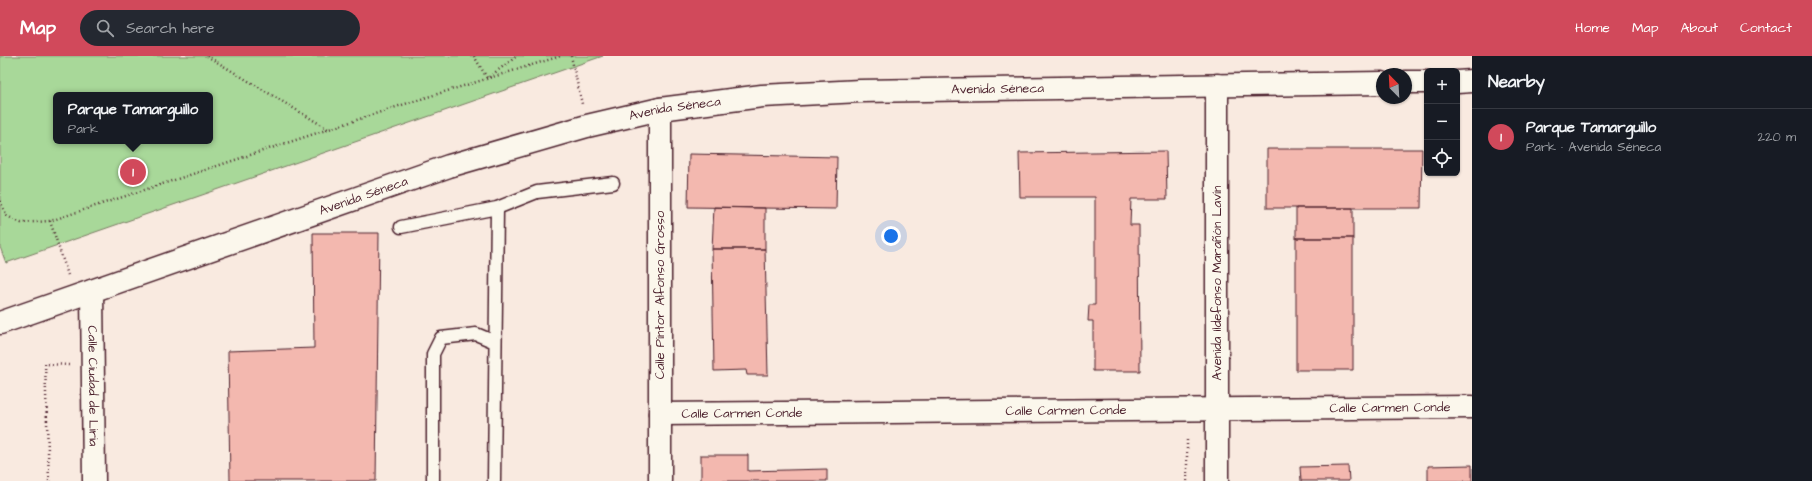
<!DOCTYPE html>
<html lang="en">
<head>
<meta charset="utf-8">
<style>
  :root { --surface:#171b24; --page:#242831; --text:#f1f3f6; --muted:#9ea1a6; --line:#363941; --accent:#d1495b }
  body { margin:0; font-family:"Architects Daughter",sans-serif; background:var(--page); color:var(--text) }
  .controls { position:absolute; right:12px; top:12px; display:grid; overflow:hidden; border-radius:6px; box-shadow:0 1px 3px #0004 }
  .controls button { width:36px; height:36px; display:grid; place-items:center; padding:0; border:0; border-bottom:1px solid var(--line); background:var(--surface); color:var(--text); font:20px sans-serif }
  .compass { position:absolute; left:1376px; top:12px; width:36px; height:36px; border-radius:50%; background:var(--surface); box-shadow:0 1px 3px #0004; rotate:336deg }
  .you { position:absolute; left:891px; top:180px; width:14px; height:14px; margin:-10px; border:3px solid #fff; border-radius:50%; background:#1a73e8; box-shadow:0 0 0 6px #1a73e833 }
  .badge { display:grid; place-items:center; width:26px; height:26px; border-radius:50%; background:var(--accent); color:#fff; font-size:13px; font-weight:700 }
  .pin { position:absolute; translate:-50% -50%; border:2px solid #fff; box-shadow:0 1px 4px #0006 }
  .popup { position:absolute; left:53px; top:36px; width:160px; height:52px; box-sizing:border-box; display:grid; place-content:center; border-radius:6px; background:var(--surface); filter:drop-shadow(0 1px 3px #0005); font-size:13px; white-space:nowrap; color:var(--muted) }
  .popup b { font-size:15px; color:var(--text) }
  .popup::after { content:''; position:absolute; left:50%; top:100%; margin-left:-8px; border:8px solid transparent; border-top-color:var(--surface) }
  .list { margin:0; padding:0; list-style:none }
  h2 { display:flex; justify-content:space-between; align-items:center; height:52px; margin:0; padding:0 16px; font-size:17px }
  h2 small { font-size:13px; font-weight:400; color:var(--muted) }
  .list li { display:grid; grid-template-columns:26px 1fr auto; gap:12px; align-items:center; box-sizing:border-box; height:56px; padding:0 16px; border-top:1px solid var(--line) }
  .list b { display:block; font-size:15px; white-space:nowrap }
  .list p { margin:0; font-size:13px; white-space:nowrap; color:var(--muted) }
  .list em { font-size:13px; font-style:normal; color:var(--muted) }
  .icon { flex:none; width:22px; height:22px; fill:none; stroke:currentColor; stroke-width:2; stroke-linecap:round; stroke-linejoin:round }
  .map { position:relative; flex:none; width:1472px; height:425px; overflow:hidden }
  header { display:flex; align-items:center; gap:24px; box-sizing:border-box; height:56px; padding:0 20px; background:var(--accent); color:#fff }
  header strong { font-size:19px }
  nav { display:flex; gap:22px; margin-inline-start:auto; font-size:14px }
  .search { width:280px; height:36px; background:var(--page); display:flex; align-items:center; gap:10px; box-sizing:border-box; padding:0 14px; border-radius:22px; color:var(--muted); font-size:15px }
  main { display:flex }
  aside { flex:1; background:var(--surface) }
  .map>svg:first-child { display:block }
</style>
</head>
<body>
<header>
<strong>Map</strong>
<div class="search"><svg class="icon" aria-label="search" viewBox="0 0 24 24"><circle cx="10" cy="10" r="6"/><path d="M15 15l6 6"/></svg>Search here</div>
<nav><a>Home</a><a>Map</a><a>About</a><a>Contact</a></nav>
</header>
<main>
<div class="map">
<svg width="1472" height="425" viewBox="0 0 1472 425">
  <rect width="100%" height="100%" fill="#f9eae0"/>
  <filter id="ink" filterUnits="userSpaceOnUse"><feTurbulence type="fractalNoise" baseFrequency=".025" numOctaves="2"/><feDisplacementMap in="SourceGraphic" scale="8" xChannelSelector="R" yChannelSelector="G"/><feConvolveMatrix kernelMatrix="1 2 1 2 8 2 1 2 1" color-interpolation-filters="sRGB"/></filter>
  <g filter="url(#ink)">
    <path fill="#a8d899" stroke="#797c62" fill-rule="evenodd" d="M0,0H603L6,207L0,191ZM56,39H210V85H56Z"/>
    <path fill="#f3b8af" stroke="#4a1f2b" d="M1267,93H1422L1421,152H1267Z
      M1166,95L1167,143H1131L1130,169H1139L1140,315H1093V265H1088L1089,249H1095V141H1020L1019,97Z
      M689,98L837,101L836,153L688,151Z
      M714,151L765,152V193H712Z
      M1296,152H1353V182H1296Z
      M313,177H379L376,425H230L228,295L314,292Z
      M1296,182H1353V314H1296Z
      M712,193H765L768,319H747L746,314L714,315Z
      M701,399H748V415L827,413V425H701Z
      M1472,409V425H1428V410Z
      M1348,410L1349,425H1301L1300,411Z"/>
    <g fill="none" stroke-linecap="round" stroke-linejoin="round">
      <g stroke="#4a1f2b" stroke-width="15">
        <path id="lane" d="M401,171L497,152
          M433,425V298L441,282L476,278L495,286
          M494,425L497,152L537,136L613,127"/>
      </g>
      <g stroke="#4a1f2b" stroke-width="25">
        <g id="street">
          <path d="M660,53V425"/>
          <path id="s1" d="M92,235L94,425"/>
          <path id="s2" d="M660,358L1472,351"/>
          <path d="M1217,425V29"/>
        </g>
      </g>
      <g stroke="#4a1f2b" stroke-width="25">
        <g id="secondary">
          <path d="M1406,26H1427"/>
          <path d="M1457,26L1472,25"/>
          <path id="s3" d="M0,267L449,110L587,70L660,53L762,40L860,35L1382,27"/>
        </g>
      </g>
      <path stroke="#4a1f2b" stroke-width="2.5" stroke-dasharray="1 3" stroke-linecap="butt" d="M207,0L328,73
        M474,0L487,22
        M571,0L582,48
        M489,21L517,0
        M0,145L7,160L21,167L50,165L408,47L561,0
        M50,165L68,219
        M1187,384V425
        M49,425L45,308L71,309"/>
      <use href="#lane" stroke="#fbf7ec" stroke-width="12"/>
      <use href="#street" stroke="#fbf7ec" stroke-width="22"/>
      <use href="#secondary" stroke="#fbf7ec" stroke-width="22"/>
    </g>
  </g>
  <g text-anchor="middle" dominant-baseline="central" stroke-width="3" stroke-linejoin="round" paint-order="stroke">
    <g font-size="13" fill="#4a1f2b" stroke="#fbf7ec">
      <text stroke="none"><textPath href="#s3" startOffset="1033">Avenida Séneca</textPath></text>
      <text stroke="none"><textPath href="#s3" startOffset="709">Avenida Séneca</textPath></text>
      <text stroke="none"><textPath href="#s3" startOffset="385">Avenida Séneca</textPath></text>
      <text transform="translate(1217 227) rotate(-90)">Avenida Ildefonso Marañón Lavín</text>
      <text transform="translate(660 239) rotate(-90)">Calle Pintor Alfonso Grosso</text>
      <text stroke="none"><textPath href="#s1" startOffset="95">Calle Ciudad de Liria</textPath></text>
      <text stroke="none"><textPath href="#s2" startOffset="730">Calle Carmen Conde</textPath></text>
      <text stroke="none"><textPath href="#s2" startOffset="406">Calle Carmen Conde</textPath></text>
      <text stroke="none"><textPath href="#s2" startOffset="82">Calle Carmen Conde</textPath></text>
    </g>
  </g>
</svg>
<div class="controls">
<button>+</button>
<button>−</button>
<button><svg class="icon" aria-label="locate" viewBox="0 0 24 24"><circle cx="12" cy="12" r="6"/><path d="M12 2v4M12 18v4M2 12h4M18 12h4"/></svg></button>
</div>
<svg class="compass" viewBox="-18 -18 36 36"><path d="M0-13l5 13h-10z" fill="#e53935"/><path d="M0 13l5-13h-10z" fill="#9ea1a6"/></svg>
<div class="you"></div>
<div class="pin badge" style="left:133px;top:116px">1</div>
<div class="popup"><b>Parque Tamarguillo</b>Park</div>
</div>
<aside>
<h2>Nearby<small></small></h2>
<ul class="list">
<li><span class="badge">1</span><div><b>Parque Tamarguillo</b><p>Park · Avenida Séneca</p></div><em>220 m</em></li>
</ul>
</aside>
</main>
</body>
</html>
